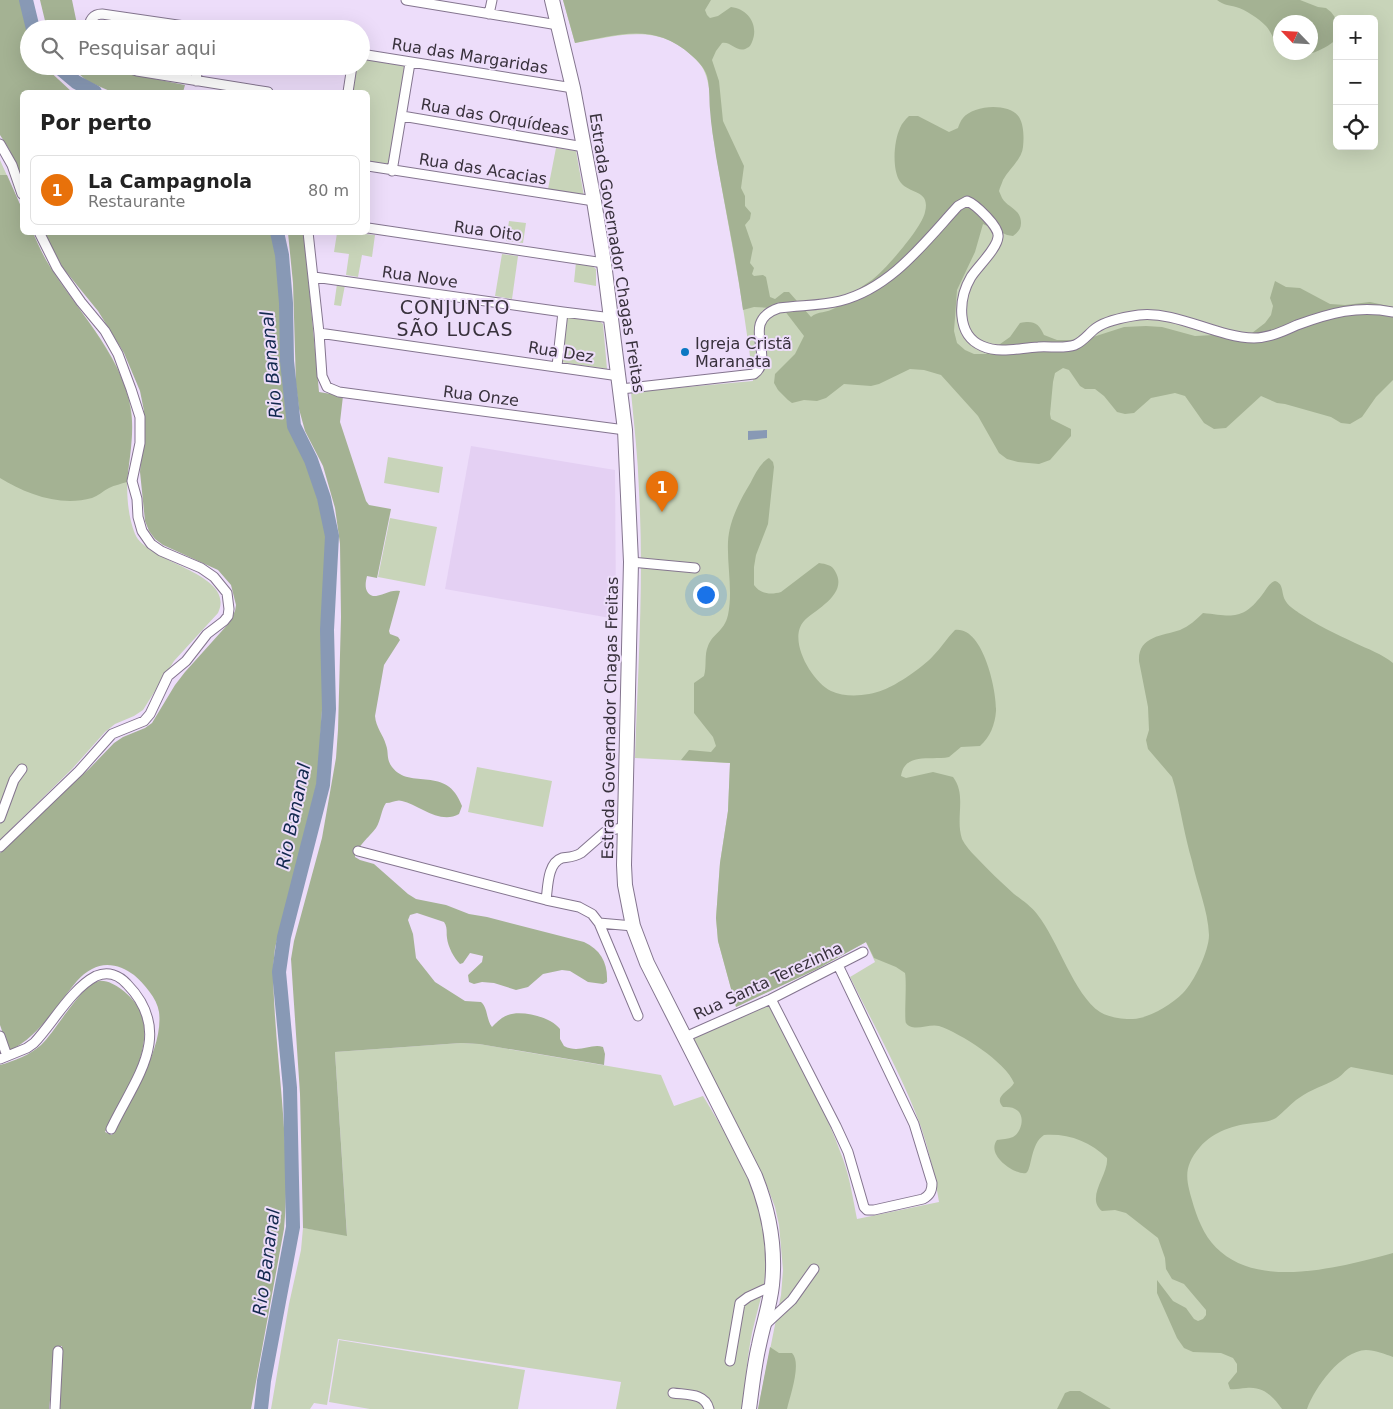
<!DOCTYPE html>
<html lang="pt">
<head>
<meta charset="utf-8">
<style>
  :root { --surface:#fff; --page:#f6f6f6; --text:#222; --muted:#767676; --line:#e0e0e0; --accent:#0b8043 }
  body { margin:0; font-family:"DejaVu Sans",sans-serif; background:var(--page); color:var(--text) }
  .controls { position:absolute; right:15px; top:15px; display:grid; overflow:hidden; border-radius:8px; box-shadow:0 5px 20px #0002 }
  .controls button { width:45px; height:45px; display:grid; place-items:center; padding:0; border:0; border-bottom:1px solid var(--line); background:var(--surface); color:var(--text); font:25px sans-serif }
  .compass { position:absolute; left:1273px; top:15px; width:45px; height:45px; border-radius:50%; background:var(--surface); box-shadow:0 5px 20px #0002; rotate:295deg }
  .you { position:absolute; left:705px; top:594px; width:18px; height:18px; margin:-12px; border:4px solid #fff; border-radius:50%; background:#1a73e8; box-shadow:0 0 0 8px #1a73e833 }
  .badge { display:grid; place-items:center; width:32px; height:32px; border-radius:50%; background:var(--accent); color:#fff; font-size:16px; font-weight:700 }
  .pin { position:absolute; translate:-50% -41px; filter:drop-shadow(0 1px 2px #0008) }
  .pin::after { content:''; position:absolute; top:26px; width:18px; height:15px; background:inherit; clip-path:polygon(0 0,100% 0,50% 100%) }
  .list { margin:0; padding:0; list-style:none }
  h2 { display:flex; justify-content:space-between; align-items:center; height:65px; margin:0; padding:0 20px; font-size:21px }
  h2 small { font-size:16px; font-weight:400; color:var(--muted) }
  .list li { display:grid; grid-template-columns:32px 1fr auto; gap:15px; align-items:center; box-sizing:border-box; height:70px; margin:0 10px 10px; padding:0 10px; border:1px solid var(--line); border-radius:8px }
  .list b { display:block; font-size:19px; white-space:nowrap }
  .list p { margin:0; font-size:16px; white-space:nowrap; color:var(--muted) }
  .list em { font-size:16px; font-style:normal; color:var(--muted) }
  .icon { flex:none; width:28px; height:28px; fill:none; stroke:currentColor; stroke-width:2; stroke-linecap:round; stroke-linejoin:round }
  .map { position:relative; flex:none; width:1393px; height:1409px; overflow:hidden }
  .search { position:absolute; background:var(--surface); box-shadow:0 5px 20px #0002; left:20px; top:20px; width:350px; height:55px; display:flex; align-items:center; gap:12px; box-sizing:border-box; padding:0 18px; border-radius:28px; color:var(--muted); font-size:19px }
  .panel { position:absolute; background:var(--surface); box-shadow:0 5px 20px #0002; left:20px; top:90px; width:350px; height:145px; border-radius:8px }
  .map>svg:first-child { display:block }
</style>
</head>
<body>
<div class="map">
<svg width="1393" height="1409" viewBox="0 0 1393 1409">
  <rect width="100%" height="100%" fill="#edddfa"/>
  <path fill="#e4d0f3" d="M471,446L615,470L616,619L445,589Z"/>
  <path fill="#c8d4b9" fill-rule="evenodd" d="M563,0H1393V1409H758L781,1295L783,1270L779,1225L775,1207L765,1181L692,1037L768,1004C795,1055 824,1105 843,1159C850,1178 853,1199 857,1219L939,1202C935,1176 929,1151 921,1127C902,1075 874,1026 850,977L875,962L866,942L817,969L736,1007L718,941L716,918L720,863L728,811L730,763L635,758C638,669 644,580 639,491C638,458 634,425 631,392L753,381C744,298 726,218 713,136C710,115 713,78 699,63C662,21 623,35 575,43ZM1337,19H1374V146H1337ZM1280,22H1310V52H1280Z
    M361,59L405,66L391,166L368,162V92H351L355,66H361Z
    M556,148L576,151L584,196L548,189Z
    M0,160L22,209V232L33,233C38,244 43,256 50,266C77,311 118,350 130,403C134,422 131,441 129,460C126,484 126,511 135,534C148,564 237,573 218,613L174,661L143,710L134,716L115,724L105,732L72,769L14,826L0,842Z
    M509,221L526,223L523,243L506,241Z
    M337,233H355L375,235L372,257L362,255L358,277L346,275L349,254L334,252Z
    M502,254L518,256L512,299L495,296Z
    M576,262L592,266L596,269V286L574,282Z
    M337,284L345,285L341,306L334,305Z
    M565,316L598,320L603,324L607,369L560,362Z
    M388,457L443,467L439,493L384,483Z
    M390,518L437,527L425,586L378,577Z
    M477,767L552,781L543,827L468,812Z
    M461,1043L479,1044L661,1075L674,1106L703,1096C734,1147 769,1203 766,1266C765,1289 757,1310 752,1333C747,1358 745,1384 743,1409H616L621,1382L338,1339L327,1405L314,1403L310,1409H271L289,1304L301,1250L303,1228L347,1235L335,1052Z
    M339,1340L525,1370L518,1409H370L329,1402Z"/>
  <path fill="#a4b293" d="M0,0H21L29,39V66H44L72,92H22V180L9,149L0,135Z
    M40,0H72L78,29H47Z
    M563,0H711L705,10L707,15L710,18L718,16L731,7C749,9 759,26 752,42C751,44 750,47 747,48C738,54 731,41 722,43L716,51L712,60L719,81L723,121L744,166L741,188L745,196V206L751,213L750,219L745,225L753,248L750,263L754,268L752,274L754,276L763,275L766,277L770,297L775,299L784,292H789L811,317C818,311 827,313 835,308C843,304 849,297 856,291C861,287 866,284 872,280C885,270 922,228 925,212C931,188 907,195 899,180C892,167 894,141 900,128C902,123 905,120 909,116H918L949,132L958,128C959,125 961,120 963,118C973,105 1009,102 1019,117C1024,125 1024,138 1023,147C1022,159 1009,169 1003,180C1002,183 1000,187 999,191C1000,193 1001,196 1002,198C1008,208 1021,209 1021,223C1021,229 1018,232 1013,236L1007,235L983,224L975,252L957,290L954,331L957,343L965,350L974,354H986L1010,337L1020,323C1033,320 1039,323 1044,335L1057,340H1070L1093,337L1124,327L1146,326L1162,327L1195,336L1252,333L1265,323L1271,315L1273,306L1270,298L1275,281L1286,287L1300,288L1330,304L1345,305L1370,302L1393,307V380L1376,397L1362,417L1350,424L1341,423L1331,417L1285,404L1277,403L1261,396L1226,428L1214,429L1204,423L1185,396L1175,393L1151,398L1134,413L1125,414L1117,412L1104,396L1095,389H1085L1080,386L1069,370L1063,368L1055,373L1053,382L1050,414L1051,419L1071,429V436L1050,460L1039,464L1018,462L1007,459L999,453L978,416L941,375L924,370L910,369L879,384L871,386L844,384L826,398L817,401L804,400L792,403L788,400L778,390L774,383L775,374L795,354L804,336L778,302L776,306L771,308L754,307L743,310C736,258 725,207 716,156C714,141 711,126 710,110C709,99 710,87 707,76C704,67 698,61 691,55C654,22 618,35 575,43Z
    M1217,0H1300L1318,7L1326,8L1331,12L1337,20V39C1321,52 1306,58 1285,53L1310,52V22H1280V50C1274,43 1273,34 1266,26C1258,18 1246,10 1236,7C1228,5 1224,5 1217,0Z
    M70,66H108L120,72L185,85L183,92H112L87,81Z
    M0,175H7L22,209V232L33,233C38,244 43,256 50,267C79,313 129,363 132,421C133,441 129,462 127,482C121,484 115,485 109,488C103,491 98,496 92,498C60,507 26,494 0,478Z
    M44,233H273L279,260L282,355L287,422L306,464L318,500L326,529L327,559L323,606L322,710L318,779L282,920L275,948L273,969C274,1055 292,1142 284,1229L251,1409H59L62,1346L56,1347L49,1409H0V1065C14,1061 30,1055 41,1045C56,1031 81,985 99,981C107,980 115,985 121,989C129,995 136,1002 140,1011C157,1047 121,1101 105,1132L112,1135C128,1102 164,1050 159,1012C157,998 144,984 134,975C122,966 106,961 92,969C80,975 73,986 65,996C48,1018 35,1038 9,1051L0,1025V853L48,806L89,769L114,743L123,737L145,728L152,723L175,685L185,672L229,623L235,611L236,605L231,585L218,570L163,545L155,539L149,531L145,521L140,472L144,411L140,391L124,353L98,311L63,268Z
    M288,233H304L319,392L343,396L340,422L366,501L369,505L391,509L377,578L367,576C365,584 364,593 373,596C383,596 390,589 400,591L389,631L390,634L398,637L400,640L384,665L375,716C376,728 383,734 386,745C389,753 386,759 392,767C410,791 447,764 462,806L459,814C440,825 419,805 402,801C397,799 392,803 386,803C381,810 381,820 376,828C370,836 355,849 355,857L360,860L374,864L408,894L416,899L446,905L469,914L487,917L584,942C601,950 608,963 607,982L603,984L588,982L570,971L562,970L543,974L528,987L516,990L494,983L482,982L474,984L469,982L468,975L482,962L483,956L470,953L463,963L460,964C454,958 448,947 447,938C446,932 448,928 444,922L417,913L410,915L408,920L413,934L416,958L435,982L465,1001L481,1002C488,1008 486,1019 492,1027C497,1022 502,1017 508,1015C522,1010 551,1017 560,1029V1039L564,1046C579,1054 591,1043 603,1047L605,1054L604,1065L479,1044L461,1043L335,1052L347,1236L303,1228L300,1094L291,959L294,941L322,838L336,758L338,730L341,617L340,544L335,508L323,466L305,431L299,409L296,385L293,283Z
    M769,458L773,462L774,467L768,524L756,555L754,567V585C760,594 771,595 781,592L819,563C826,564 832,565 835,571C849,594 816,609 804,621C787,640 812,682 831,691C846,698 868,696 883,690C897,685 923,667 933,656C941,648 947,638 955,630C983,626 997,691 996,711C995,725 990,737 980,746L961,747L949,757C932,761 905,751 901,776L906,778L933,772L953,777C967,795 955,818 962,839C965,845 971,852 976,857C988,870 1001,882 1014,894C1022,900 1031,906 1037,914C1058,940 1074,995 1100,1012C1110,1018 1122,1019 1133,1019C1150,1018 1171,1005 1183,993C1194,982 1209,951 1209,935C1208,910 1197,885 1192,861C1185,837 1181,812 1175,787L1172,777L1148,749L1146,740L1149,730L1148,707L1139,661C1138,636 1162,636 1180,630C1189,626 1196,620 1203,613C1232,616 1242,621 1262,595C1266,590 1269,583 1275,581C1284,584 1281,592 1285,600C1288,606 1294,609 1299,613C1317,625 1336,634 1355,643C1368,649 1382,654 1393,663V1075L1351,1067C1345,1070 1342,1076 1336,1079C1324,1086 1311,1089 1299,1098C1291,1103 1284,1112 1276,1118C1269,1122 1262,1122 1254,1123C1234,1125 1214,1131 1200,1147C1181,1169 1187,1182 1194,1207C1199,1223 1207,1241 1221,1252C1264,1289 1344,1266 1393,1253V1357C1385,1354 1375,1350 1366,1350C1341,1351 1315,1387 1307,1409H1282C1273,1396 1263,1386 1246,1388C1240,1388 1236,1390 1230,1389L1228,1383L1237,1372V1364L1233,1358L1221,1353L1193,1352L1184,1348L1177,1338L1157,1293V1280L1173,1301L1186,1308L1194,1319L1198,1321L1203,1319L1206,1315V1310L1184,1284L1172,1279L1166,1269L1165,1258L1158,1238L1126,1213L1115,1210L1102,1211C1085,1198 1109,1174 1107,1158C1090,1141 1067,1133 1044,1135C1030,1144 1032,1170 1026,1173C1017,1176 985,1156 997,1140C1002,1139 1008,1139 1013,1137C1022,1132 1026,1114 1015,1109C1012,1107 1007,1107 1003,1107C993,1096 1009,1092 1014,1083C1006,1062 960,1033 939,1026C929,1023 913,1033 906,1023C904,1020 907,982 905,973L896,967L874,958L866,942L817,969L736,1007L718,941L716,918L720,863L728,811L730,763L681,760L689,750L711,752L716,746L713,737L694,713V683L704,676C707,666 704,655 708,646C713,633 724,632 728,615C733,591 727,566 728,542C729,521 740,500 751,482C755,474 761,462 769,458Z
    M770,1347L779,1353H792C802,1363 790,1396 787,1409H758Z
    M1070,1391H1080L1111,1409H1057L1065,1393Z"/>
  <path fill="#8899b5" d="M767,430V438L748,440V431Z"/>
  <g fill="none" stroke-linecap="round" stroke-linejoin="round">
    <path stroke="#8899b5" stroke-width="14" d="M26,0L33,29
      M57,66L76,82L95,92
      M261,1409L264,1381L293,1227L290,1088L279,972L284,937L323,785L329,709L327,630L332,536L324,498L311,460L294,426L287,361L286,303L282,255L277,232"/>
    <g stroke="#84758f" stroke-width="11">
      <path id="street" d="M406,0L558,25
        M489,14L492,0
        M89,29C89,20 93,14 102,14L205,29
        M361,54L573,88
        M122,66L137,71L268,92
        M196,81L198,66
        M348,92L352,66
        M402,116L584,147
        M0,144L12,165L22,194
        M368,166L594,201
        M392,171L410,63
        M368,228L604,263
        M308,232L319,333L322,376L327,387L339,392L625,430
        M314,277L563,312L612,318
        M319,333L619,376
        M557,366L563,312
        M621,389L754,374C777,357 738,322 779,308C799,305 820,306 840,301C891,288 924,243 958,206L967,201C975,204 1000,227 998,237C997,249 978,266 971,277C958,299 956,335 982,346C1000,354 1019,348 1038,347C1050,346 1064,349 1075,345C1084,341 1089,333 1096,328C1107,320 1125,317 1139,315C1178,311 1215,337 1254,338C1269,338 1284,331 1297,325C1330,313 1358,305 1393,312
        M631,562L695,568
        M0,818L14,780L22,769
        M0,847L79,771L112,734L144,721L150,714L168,676L186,661L207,634L224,621L228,616L229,609L227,593L214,577L201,568L161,551L151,544L142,531L138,517L137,499L132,481L140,443V417L131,389L118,354L105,331L81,302L57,268L39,232
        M358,851L546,900L579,907L592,914L599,923L638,1016
        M546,900C548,888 547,863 562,858C569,857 575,857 581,853L605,832L624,827
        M599,923L633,926
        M771,999L836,1126L848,1152L864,1207L867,1210H874L923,1199C930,1195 932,1191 932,1183L914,1124L838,965
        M0,1036L7,1056
        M685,1037L771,999L863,952
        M0,1059L27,1048L34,1043C53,1023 71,989 96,976C108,971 119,975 127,984C176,1034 134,1080 111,1129
        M765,1325L792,1300L814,1269
        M730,1361L740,1303L748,1297L772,1286
        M673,1393C687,1395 705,1393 709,1409
        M55,1409L58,1351"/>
    </g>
    <g stroke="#84758f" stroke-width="16">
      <path id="secondary" d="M552,0L573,88L594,201L604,263L625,430L631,562L624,865L625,885L633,926L647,963L755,1176C769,1211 776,1247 772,1285C770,1305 763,1325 759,1345C754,1366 752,1387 749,1409"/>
    </g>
    <use href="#street" stroke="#fff" stroke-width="9"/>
    <use href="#secondary" stroke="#fff" stroke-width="14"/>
  </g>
  <circle fill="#0c77c2" stroke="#edddfa" stroke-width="2" cx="685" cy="352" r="5"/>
  <g text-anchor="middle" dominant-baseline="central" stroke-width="4" stroke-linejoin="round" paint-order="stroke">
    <g font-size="16" fill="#38313c" stroke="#edddfa">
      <text transform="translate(470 56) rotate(9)">Rua das Margaridas</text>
      <text transform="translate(495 117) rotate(10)">Rua das Orquídeas</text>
      <text transform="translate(483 169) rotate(9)">Rua das Acacias</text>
      <text transform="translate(488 231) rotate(8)">Rua Oito</text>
      <text transform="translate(617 253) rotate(81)">Estrada Governador Chagas Freitas</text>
      <text transform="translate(420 277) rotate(8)">Rua Nove</text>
      <text transform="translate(561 352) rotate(9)">Rua Dez</text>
      <text transform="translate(481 396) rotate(7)">Rua Onze</text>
      <text transform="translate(610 718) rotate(-89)">Estrada Governador Chagas Freitas</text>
      <text transform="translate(768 981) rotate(-25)">Rua Santa Terezinha</text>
    </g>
    <g font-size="16" fill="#38313c" stroke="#edddfa" text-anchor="start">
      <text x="695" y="343">Igreja Cristã<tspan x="695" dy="18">Maranata</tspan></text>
    </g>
    <g font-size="18" font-style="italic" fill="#12284e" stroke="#edddfa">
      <text transform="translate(271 365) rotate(-95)">Rio Bananal</text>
      <text transform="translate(293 816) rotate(-78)">Rio Bananal</text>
      <text transform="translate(266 1262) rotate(-82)">Rio Bananal</text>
    </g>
    <g font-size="19" letter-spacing="1" fill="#38313c" stroke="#edddfa">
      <text x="455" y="307">CONJUNTO<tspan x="455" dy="22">SÃO LUCAS</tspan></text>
    </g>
  </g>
</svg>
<div class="controls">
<button>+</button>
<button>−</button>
<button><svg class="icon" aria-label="locate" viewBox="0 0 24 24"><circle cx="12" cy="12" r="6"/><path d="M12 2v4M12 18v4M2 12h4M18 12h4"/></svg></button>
</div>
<svg class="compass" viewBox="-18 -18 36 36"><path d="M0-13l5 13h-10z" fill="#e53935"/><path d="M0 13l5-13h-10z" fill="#767676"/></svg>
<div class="you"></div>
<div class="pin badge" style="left:662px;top:512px;background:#e8710a">1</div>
<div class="search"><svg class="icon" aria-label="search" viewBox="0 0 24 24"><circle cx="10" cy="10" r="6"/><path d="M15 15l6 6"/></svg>Pesquisar aqui</div>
<section class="panel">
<h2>Por perto<small></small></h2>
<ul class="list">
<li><span class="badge" style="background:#e8710a">1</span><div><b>La Campagnola</b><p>Restaurante</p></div><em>80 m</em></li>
</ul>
</section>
</div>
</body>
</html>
